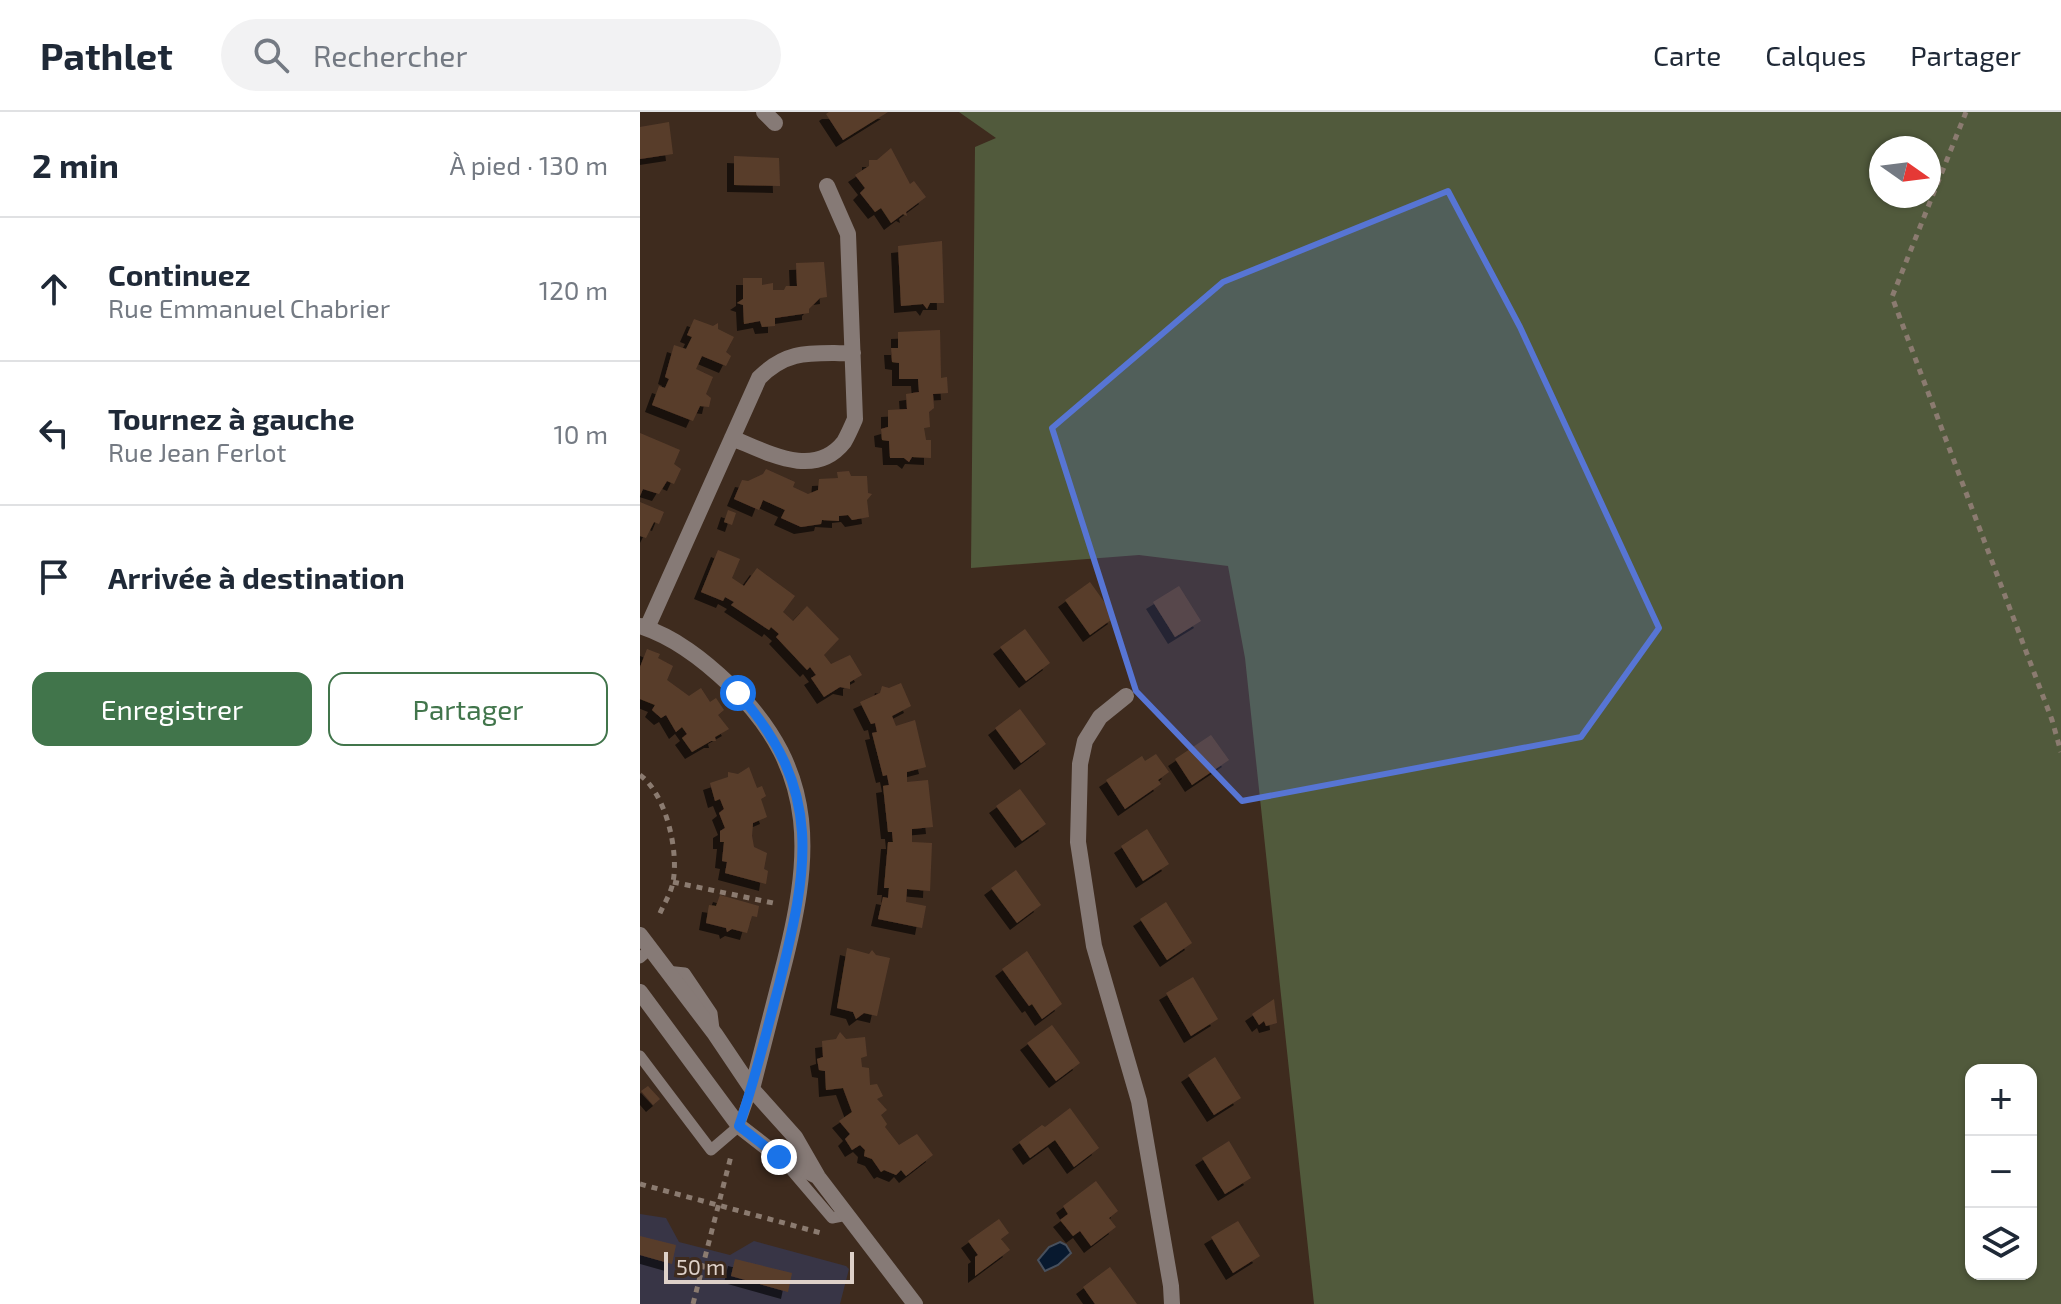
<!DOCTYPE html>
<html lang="fr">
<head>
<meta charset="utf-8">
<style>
  :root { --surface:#fff; --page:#f2f2f3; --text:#1f2937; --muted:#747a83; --line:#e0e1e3; --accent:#41754b }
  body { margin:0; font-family:"Exo 2",sans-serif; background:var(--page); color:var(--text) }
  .controls { position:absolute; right:24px; bottom:24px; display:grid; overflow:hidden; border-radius:16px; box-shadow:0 2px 6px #0004 }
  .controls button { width:72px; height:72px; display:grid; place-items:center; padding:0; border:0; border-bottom:2px solid var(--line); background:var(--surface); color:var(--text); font:40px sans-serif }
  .compass { position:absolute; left:1229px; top:24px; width:72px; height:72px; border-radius:50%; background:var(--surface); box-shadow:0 2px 6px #0004; rotate:104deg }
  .scale { position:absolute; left:24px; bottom:20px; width:190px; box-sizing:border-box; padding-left:8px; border:4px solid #ded1c9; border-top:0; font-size:22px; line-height:28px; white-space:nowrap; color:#ded1c9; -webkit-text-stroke:6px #3e2b1e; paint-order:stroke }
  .stop { position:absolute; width:24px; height:24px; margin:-18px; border:6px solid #1a73e8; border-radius:50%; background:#fff }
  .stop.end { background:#1a73e8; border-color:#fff; box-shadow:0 2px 8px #0008 }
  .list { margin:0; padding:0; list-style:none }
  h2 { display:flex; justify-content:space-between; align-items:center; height:104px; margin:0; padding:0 32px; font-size:34px }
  h2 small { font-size:26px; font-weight:400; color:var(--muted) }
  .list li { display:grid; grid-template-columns:52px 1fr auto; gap:24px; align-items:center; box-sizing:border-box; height:144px; padding:0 32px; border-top:2px solid var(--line) }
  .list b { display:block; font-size:30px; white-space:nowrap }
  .list p { margin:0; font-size:26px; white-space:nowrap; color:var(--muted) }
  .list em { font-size:26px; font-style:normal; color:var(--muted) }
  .actions { display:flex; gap:16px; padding:24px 32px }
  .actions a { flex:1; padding:18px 0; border:2px solid var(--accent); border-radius:16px; text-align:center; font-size:28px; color:var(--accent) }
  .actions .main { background:var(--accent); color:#fff }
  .icon { flex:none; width:44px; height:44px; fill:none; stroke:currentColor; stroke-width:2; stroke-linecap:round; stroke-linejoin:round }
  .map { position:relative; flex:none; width:1421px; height:1192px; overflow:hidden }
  header { display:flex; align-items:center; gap:48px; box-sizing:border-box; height:112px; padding:0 40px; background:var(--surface); border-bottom:2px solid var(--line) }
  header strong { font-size:38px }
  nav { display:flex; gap:44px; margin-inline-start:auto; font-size:28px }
  .search { width:560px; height:72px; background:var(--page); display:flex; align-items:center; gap:20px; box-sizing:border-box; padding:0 28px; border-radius:44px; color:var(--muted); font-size:30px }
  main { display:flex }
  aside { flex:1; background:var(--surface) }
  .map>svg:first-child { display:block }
</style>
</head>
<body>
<header>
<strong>Pathlet</strong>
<div class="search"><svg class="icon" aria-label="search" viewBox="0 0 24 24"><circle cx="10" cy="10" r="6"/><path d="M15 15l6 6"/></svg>Rechercher</div>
<nav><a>Carte</a><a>Calques</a><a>Partager</a></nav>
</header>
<main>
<aside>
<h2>2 min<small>À pied · 130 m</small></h2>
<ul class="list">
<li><svg class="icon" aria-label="ahead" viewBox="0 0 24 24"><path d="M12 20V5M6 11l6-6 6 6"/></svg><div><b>Continuez</b><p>Rue Emmanuel Chabrier</p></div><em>120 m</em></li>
<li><svg class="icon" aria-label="left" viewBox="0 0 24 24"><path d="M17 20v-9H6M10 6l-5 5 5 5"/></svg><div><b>Tournez à gauche</b><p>Rue Jean Ferlot</p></div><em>10 m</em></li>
<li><svg class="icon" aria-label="arrive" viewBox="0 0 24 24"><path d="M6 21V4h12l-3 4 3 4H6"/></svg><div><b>Arrivée à destination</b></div></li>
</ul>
<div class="actions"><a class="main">Enregistrer</a><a>Partager</a></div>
</aside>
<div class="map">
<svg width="1421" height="1192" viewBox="0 0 1421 1192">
  <defs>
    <filter id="shadow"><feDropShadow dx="-7" dy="7" stdDeviation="0" flood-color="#0009"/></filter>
  </defs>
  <rect width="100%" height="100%" fill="#3e2b1e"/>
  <path fill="#383546" d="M0,1102L26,1106L39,1130L90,1143L114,1129L206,1154L209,1157L200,1192H0Z"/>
  <path fill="#515a3c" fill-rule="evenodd" d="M319,0H1421V1192H674L605,546L588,454L499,443L331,456L335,35L356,26ZM1289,36V84H1241V36ZM1391,958V1162H1331V958Z"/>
  <path fill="#08192f" stroke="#48505d" stroke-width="2" d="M420,1130L426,1133L431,1141L418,1153L405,1159L398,1148L409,1135Z"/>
  <path fill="#593d2b" filter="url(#shadow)" d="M189,0H248L203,28L186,2Z
    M29,10L33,42L0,47V15Z
    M251,36L270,72L274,69L286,85L266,100L267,104L263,102L251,111L241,96L235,100L220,81L225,76L215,63L229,54V48H237Z
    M94,44L139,46L140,74L94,73Z
    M302,129L304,191H290L287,197L283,192L261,194L258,134Z
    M184,150L187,185L180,186L169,197V201L135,206V214L122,215L120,209L104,212L103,193L97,191L103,187V166H122V173L133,171V178H144L146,174H157L156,151Z
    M54,207L73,214L78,211V217L94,225L86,240L91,244L86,254L62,244L56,257L73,265L66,282L71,286L69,295L60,294L53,309L12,293L19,274L25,276L29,267L25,265L34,233L46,237L52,225L47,223Z
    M300,218L301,266L307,265L308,281L293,282L294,296L289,300L290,315L284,316L286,328H291V346L272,345L269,350L264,346H250L249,329L242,328L241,317L248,315V298L267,297L266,282L279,280L278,267H259V251L252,250L251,236H258V220Z
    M0,321L40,338L34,352L41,357L34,372L27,369L19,382L3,377L0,384Z
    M126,357L155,370L153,375L168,382L178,378L179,367L198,366L197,360L209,359L211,364H227L228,381L232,382L227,388L229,405L212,408L208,403L199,404V409L182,408L181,412L161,415L141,406L145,398L123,388L119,398L94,387L102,368L108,369L123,362Z
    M0,390L24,400L19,412L14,410L6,426L0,424Z
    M88,398L96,401L92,413L84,410Z
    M78,438L100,447L92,466L104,474L117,456L155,484L143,500L153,509L167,494L199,527L184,543L191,552L210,543L222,563L210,570V577L200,575L184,585L171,566L176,563L170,555L167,558L136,525L139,522L131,515L129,518L91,493L94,490L85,485L83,489L61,480Z
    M450,470L475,505L450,523L425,488Z
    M539,474L561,509L535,525L513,490Z
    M385,517L410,551L386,569L360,535Z
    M7,537L20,542L18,546L33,554L27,568L49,584L61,576L70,590L76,586L84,598L78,603L89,617L75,625L76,629H71L52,640L42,626L47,622L42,615L36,620L26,603L21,606L12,598L15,593L0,587V555Z
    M261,571L271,594L252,604L256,614L275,608L286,655L267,660V670L288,668L293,715L272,717V730L292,731L290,779L267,777L266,790L286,794L282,816L238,807L243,785L248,786L249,776H244L248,730H253L252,720H248L243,674L249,673L247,663L243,664L232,621L237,620L235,611L231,612L220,590L240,581L242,574L249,576Z
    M380,597L406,632L381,651L355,616Z
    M571,623L589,648L552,673L535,647Z
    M516,642L529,660L518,668L521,672L485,697L466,668L502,644L505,649Z
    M109,655L117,676L122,674L126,684L121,687L127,705L113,711L112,724L114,735L127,741L124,757L128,759L126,772L85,761L87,750L82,749L84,730H80V719L85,716L79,701L84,697L80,687L75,689L70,671L88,665V660L98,662Z
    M380,677L406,712L382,729L356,694Z
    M507,717L529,752L503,769L481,734Z
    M376,758L401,793L377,811L351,776Z
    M80,783L119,794L117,805L112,804L107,821L92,817L87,820L86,816L66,811L69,793L76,794Z
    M526,790L552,831L527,848L500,807Z
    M207,836L229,842L232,838L236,843L250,846L237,904L224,901L216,907L213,900L197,896Z
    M387,839L422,892L402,907L392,892L389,894L362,857Z
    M553,865L578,907L551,924L526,881Z
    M634,887L637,911L626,914L624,909L619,913L612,902Z
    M412,913L440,951L416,969L387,931Z
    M200,920L206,927L225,925L227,944L221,946L222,955L229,956L230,973L237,972L243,984L237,987L247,998L241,1003L247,1012L245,1015L259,1033L277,1022L293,1043L266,1064L261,1058L256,1063L244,1058L241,1060L232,1047L224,1044L225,1038L220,1033L212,1038L205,1027L210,1022L199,1009L212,1000L203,976L186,978L185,959L179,958L177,947L183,945L182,929L196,927Z
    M575,945L601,986L574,1003L548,963Z
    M8,974L20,987L13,993L1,979Z
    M430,996L459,1036L434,1055L415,1028L390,1046L379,1030L402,1013L405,1015Z
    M589,1029L611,1066L585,1082L562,1046Z
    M456,1069L478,1099L469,1106L476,1115L451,1134L440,1119L433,1124L420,1108L428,1102L423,1094Z
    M359,1107L369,1121L361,1127L370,1138L335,1164V1145L338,1143L328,1129Z
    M598,1109L620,1144L593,1161L571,1125Z
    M0,1124L36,1133L32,1152L0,1143Z
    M95,1147L152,1161L148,1180L91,1164Z
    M470,1155L497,1192H455L443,1175Z"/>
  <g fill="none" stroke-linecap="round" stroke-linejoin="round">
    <path stroke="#8b7b70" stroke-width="5" stroke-dasharray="6 6" stroke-linecap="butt" d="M1326,0L1252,185L1412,608L1421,640
      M0,663C26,682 39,739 33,770C31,782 22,795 18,806
      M33,770L138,792
      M0,1072L181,1121
      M53,1192L91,1044"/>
    <path stroke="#867a76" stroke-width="11" d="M0,846L10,837
      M26,859L45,861L72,901L74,917
      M0,944L71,1038L99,1014L112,977
      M145,1051L192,1106L207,1103"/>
    <path stroke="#867a76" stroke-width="16" d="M124,0L135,11
      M92,326C127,340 174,368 204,330C208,323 212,314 215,307L208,122L187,74
      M0,514C35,525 64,548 90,573C181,661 171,748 142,860C132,899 122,938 112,977
      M7,516L119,266C149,236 173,242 213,241
      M486,584L460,605L445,629L440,652L438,730L454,834L499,989L531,1174L532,1192
      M0,823L75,922L112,977L155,1025L178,1065L275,1192
      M0,880L99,1014L139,1045L177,1064"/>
  </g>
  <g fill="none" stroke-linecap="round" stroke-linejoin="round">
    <path stroke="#1a73e8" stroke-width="10" d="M98,581C185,679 168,757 139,873C126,921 115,968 99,1014L139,1045"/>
  </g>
  <path fill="#5775d4" fill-opacity="0.2" stroke="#5775d4" stroke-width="6" stroke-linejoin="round" d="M808,79L880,215L1019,516L941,625L602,689L496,579L412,316L583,170Z"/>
</svg>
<div class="controls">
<button>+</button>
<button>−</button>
<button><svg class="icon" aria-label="layers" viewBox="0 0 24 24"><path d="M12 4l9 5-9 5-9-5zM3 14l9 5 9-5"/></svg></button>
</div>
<svg class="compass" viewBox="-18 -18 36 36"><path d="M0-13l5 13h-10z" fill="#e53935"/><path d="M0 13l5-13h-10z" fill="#747a83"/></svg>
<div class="scale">50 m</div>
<div class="stop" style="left:98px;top:581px"></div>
<div class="stop end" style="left:139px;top:1045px"></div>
</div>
</main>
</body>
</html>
